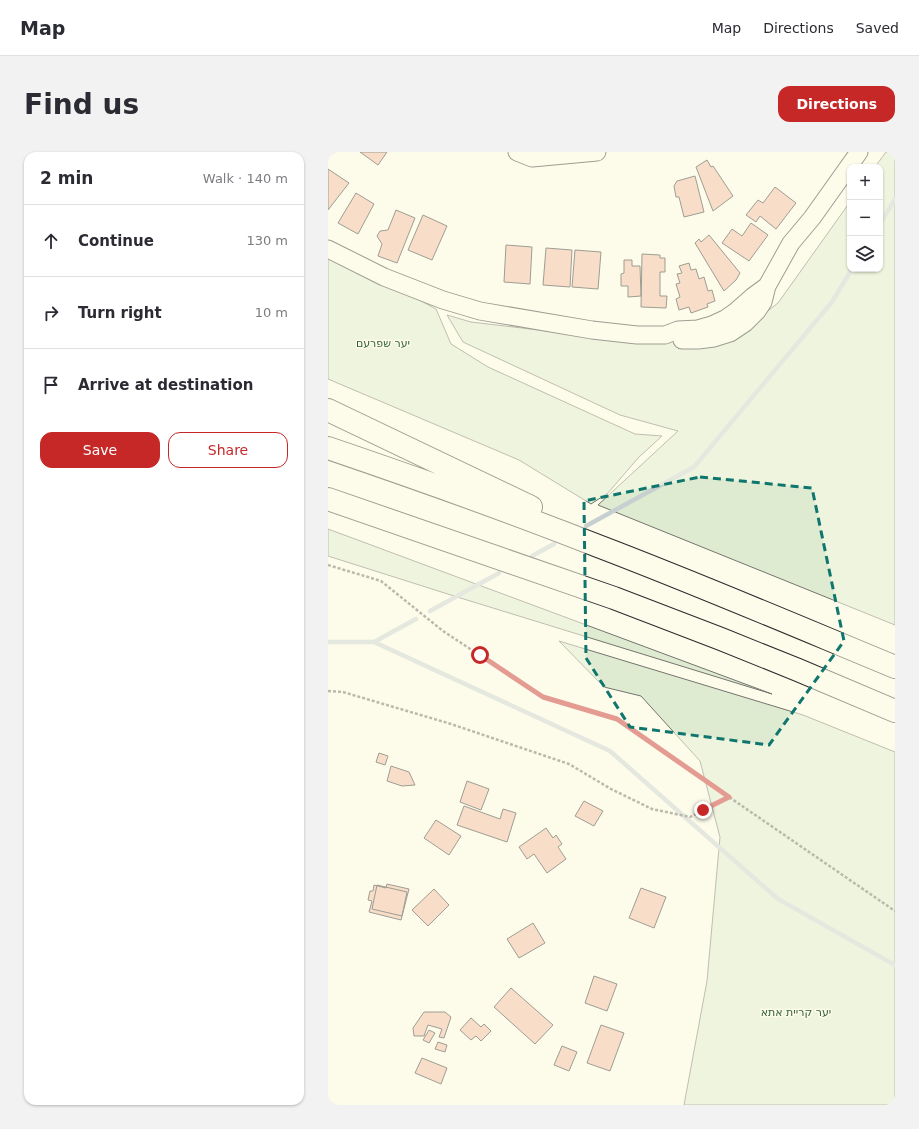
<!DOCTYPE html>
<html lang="en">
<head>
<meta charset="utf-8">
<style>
  :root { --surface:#fff; --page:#f2f2f3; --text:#2b2b33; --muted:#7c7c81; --line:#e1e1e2; --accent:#c62828 }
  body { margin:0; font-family:"DejaVu Sans",Heebo,sans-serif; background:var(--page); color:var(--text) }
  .controls { position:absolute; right:12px; top:12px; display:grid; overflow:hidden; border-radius:8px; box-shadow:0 1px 3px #0004 }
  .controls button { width:36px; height:36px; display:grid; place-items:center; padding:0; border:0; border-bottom:1px solid var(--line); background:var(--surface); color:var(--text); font:20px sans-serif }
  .stop { position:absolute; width:12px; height:12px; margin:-9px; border:3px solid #c62828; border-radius:50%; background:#fff }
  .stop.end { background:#c62828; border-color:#fff; box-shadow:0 1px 4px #0008 }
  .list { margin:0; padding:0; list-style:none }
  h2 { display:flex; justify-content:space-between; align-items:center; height:52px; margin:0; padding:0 16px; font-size:17px }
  h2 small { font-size:13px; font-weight:400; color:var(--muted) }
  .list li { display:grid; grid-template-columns:26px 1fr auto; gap:12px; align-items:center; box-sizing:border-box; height:72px; padding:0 16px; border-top:1px solid var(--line) }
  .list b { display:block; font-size:15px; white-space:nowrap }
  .list em { font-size:13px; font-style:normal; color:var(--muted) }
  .actions { display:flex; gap:8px; padding:12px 16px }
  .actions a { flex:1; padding:9px 0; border:1px solid var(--accent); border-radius:12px; text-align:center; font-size:14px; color:var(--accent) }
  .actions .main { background:var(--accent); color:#fff }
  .icon { flex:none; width:22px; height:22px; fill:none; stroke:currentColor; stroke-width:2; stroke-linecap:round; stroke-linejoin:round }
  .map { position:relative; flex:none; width:567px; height:953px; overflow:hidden; border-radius:12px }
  header { display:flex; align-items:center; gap:24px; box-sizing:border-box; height:56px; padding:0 20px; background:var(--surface); border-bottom:1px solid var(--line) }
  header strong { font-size:19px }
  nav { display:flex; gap:22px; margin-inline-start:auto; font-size:14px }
  .intro { display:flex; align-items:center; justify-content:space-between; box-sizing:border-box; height:96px; padding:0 24px }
  h1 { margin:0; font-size:28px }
  .button { padding:10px 18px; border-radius:12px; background:var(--accent); color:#fff; font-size:14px; font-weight:700 }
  main { display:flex; gap:24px; padding:0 24px }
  aside { flex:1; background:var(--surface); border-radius:12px; box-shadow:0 1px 3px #0004 }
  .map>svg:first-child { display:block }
</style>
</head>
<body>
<header>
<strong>Map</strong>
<nav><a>Map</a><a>Directions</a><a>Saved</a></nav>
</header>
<div class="intro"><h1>Find us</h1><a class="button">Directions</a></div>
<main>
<aside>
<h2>2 min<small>Walk · 140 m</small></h2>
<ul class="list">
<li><svg class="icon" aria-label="ahead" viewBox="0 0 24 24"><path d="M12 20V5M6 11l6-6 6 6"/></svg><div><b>Continue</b></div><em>130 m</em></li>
<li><svg class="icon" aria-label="right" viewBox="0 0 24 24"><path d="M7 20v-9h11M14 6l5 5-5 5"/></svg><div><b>Turn right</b></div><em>10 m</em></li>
<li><svg class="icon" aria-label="arrive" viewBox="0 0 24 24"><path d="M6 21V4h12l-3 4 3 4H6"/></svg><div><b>Arrive at destination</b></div></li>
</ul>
<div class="actions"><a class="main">Save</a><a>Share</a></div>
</aside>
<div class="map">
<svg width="567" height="953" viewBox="0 0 567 953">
  <rect width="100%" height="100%" fill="#fdfbea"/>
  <path fill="#deebd1" stroke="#74746e" d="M558,0H567V473L270,353L350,279L292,263L135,190L119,163L143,170L287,187L399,190L450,151L522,50V117H552V15H547Z
    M0,99L108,157L123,192L160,215L307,282L334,284L310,306L280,341L263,352L191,308L0,227Z
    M0,377L444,542L126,444L0,404Z
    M231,489L475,563L567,600V953H356L379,829L392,685L372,609L313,544L276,535Z"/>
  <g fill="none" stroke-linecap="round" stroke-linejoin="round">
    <path stroke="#c7d0d0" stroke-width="4.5" d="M552,72L567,47
      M258,374L366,315L504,150L524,117
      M204,404L226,392
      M102,459L171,421
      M0,490H46L282,599L450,747L567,813
      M46,490L88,467"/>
  </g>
  <path fill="#f2b8a0" stroke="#2b2b2b" d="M32,0H59L50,13Z
    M379,8L383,15L385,14L405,44L385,59L368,15Z
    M0,17L21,31L0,58Z
    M367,24L376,60L356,65L351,45H348L346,34L349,29Z
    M447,35L468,51L448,77L432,64L428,70L418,63L430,48L435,51Z
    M28,41L46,52L30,82L10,71Z
    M68,58L87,66L69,111L50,104L54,92L49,84L52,79L60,78Z
    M95,63L119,74L104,108L80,98Z
    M423,71L440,83L421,109L394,91L404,77L414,84Z
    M381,83L412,121L408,128L396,139L367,91L371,87L373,90Z
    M178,93L204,95L202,132L176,130Z
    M218,96L244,98L242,135L215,133Z
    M247,98L273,100L270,137L244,135Z
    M314,102L332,103V106H337V120H332V144H339L338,156L313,155Z
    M296,108H304V114H312L313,144L300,145V134H293V122L296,121Z
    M361,111L363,118L368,117L371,127L376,125L380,139L384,138L387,149L379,152L380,155L363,161L361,155L351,158L348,147L352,145L348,132L352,131L349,122L354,121L351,114Z
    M51,601L60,604L57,613L48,610Z
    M63,614L81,620L87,633L74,634L59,629Z
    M139,629L161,637L153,658L132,650Z
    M256,649L275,659L266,674L247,664Z
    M136,654L172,667L175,657L188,661L179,690L129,673Z
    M108,668L133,684L121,703L96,686Z
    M218,676L225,686L228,683L234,692L230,695L238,707L219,721L206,702L199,707L191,695Z
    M59,732L81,737L73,768L41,760L44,749L40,748L42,739H45L46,733L58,736Z
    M49,733L79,740L74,764L44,757Z
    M313,736L338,745L326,776L301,766Z
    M106,737L121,753L100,774L84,758Z
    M205,771L217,791L191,806L179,787Z
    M266,824L289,832L279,859L257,851Z
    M183,836L225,873L207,892L166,855Z
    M96,860H117L123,865L116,886L111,885L114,877L100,873L96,884H86L85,876Z
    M143,866L153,875L156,872L163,879L153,889L148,884L143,888L132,878Z
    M273,873L296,881L282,919L259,911Z
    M101,878L107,881L101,891L95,888Z
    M110,890L119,893L117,900L107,897Z
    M234,894L249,900L241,919L226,913Z
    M94,906L119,916L113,932L87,921Z"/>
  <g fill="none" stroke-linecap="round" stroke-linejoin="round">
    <g stroke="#2b2b2b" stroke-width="19">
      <path id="minor" d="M189,0L204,6L269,0
        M0,97L56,125L115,148L152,159L264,178L309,183H337L350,178L370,177L384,173L397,167L407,160L424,145L439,134
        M354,188H370L386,186L402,181L417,171L429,159L435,150L439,134L463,91L484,66L531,0"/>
    </g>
    <g stroke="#2b2b2b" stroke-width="24">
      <path id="highway" d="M0,258L203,355
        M0,296C91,327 181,359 270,394C370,432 468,474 567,515
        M0,347L286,446L393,487L470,518L567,559"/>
    </g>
    <path stroke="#6a6964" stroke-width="2.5" stroke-dasharray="3 2" stroke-linecap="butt" d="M0,413L53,429L115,479L215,545L289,567L401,645
      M0,539L15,540L123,572L241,612L283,637L324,657L362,665L401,645L567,759"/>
    <use href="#minor" stroke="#fdfbea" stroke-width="17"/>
    <use href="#highway" stroke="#fdfbea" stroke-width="22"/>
  </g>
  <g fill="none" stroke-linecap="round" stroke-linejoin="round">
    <path stroke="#c62828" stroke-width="5" d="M152,503L215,545L289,567L401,645L375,658"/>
  </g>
  <path d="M0 0H567V953H0ZM372,325L484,336L516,489L441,593L302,575L258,506L256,349Z" fill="#fdfbea" fill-opacity=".55" fill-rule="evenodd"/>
  <path fill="none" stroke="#0f766e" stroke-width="3" stroke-dasharray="8 5" stroke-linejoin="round" d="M372,325L484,336L516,489L441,593L302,575L258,506L256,349Z"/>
  <g text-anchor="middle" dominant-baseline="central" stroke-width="3" stroke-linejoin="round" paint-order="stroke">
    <g font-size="11" fill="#34623c" stroke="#fdfbea">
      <text x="55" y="191">יער שפרעם</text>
      <text x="468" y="860">יער קריית אתא</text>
    </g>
  </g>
</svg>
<div class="controls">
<button>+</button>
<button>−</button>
<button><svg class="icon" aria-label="layers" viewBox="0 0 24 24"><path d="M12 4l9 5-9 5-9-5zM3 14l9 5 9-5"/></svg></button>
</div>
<div class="stop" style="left:152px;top:503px"></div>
<div class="stop end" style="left:375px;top:658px"></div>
</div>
</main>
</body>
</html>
